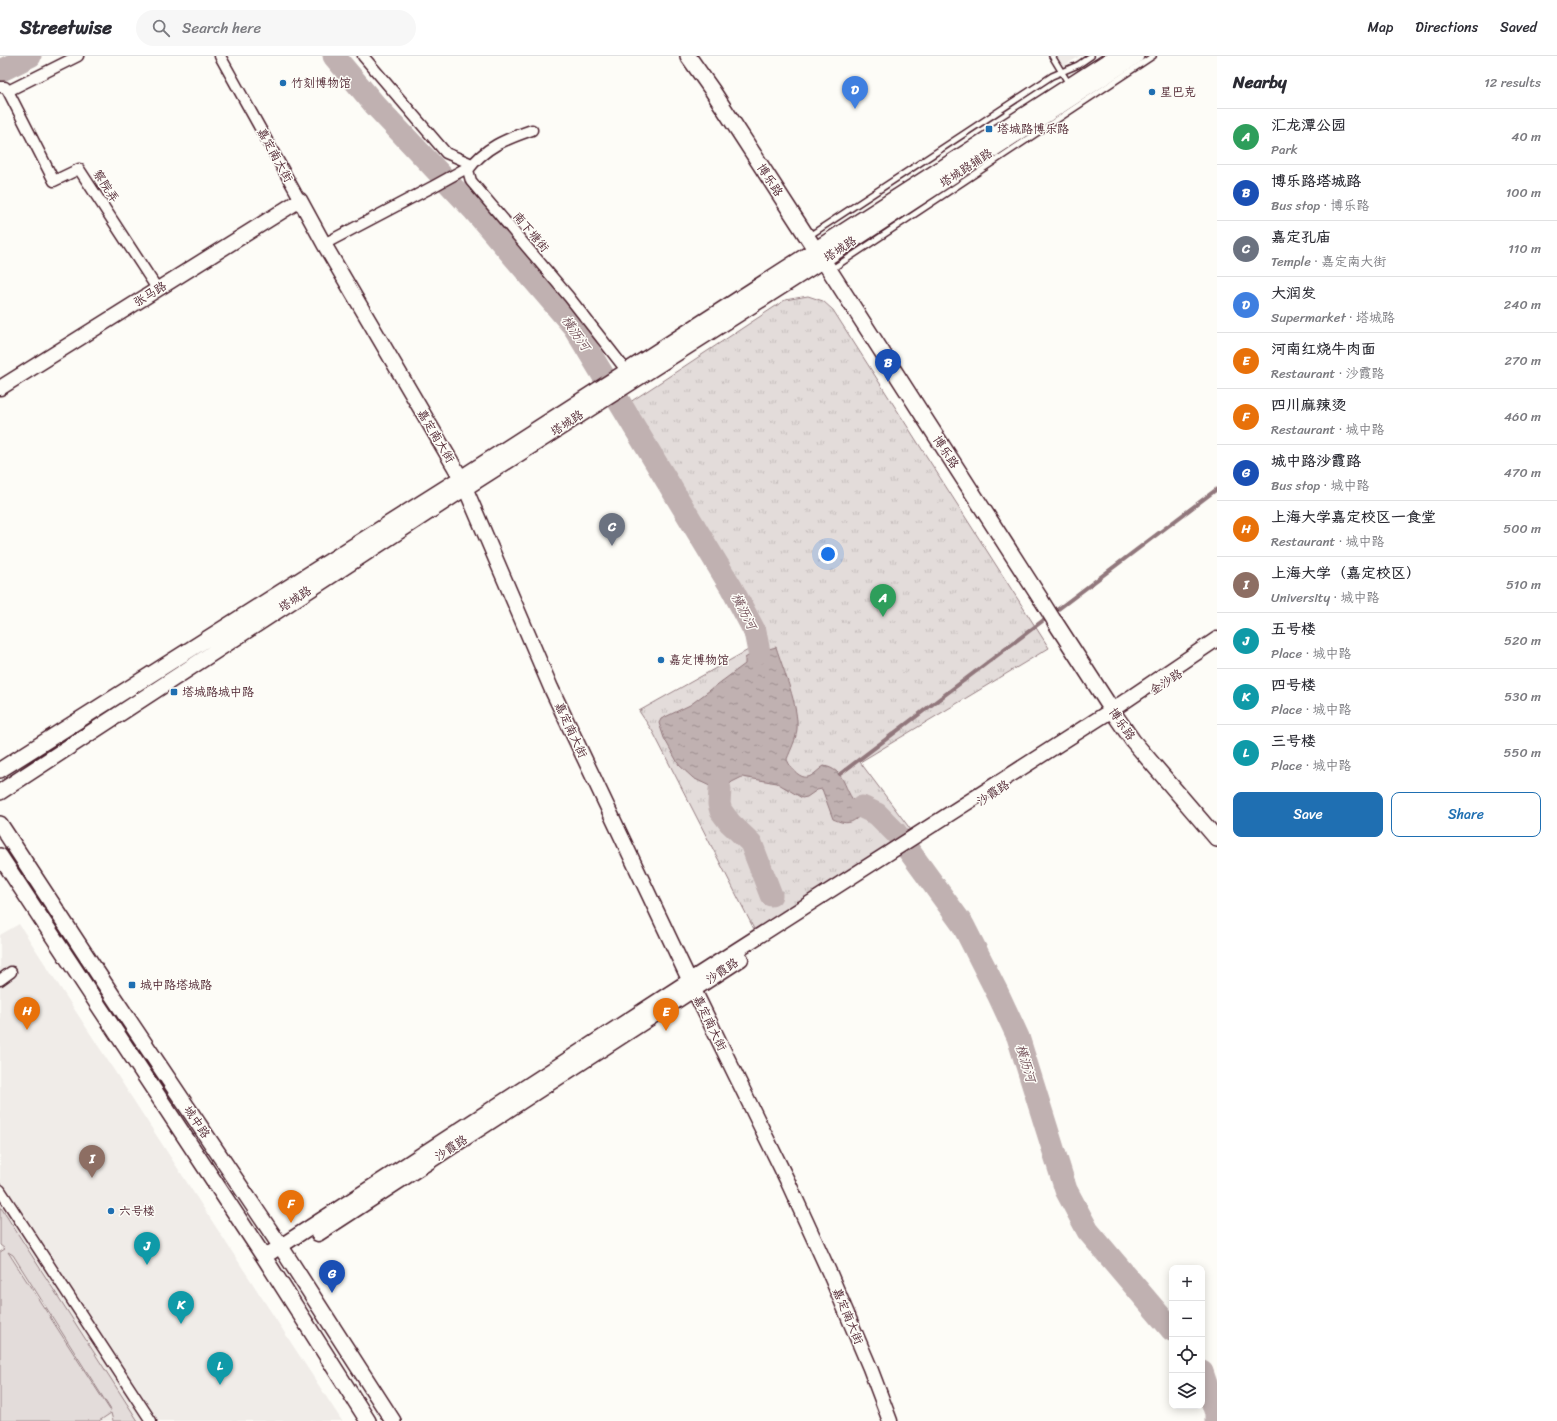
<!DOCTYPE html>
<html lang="en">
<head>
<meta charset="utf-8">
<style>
  :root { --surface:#fff; --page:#f7f7f7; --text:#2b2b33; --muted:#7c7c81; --line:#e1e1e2; --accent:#1f6fb2 }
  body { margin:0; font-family:Sriracha,"LXGW WenKai TC",sans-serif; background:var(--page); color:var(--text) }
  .controls { position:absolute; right:12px; bottom:12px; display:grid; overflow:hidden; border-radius:8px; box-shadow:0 2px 10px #0003 }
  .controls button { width:36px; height:36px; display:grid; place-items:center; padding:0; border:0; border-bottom:1px solid var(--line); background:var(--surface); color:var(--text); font:20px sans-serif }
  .you { position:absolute; left:828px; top:498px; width:14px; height:14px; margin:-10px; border:3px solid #fff; border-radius:50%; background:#1a73e8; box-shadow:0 0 0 6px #1a73e833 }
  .badge { display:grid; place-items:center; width:26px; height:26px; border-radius:50%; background:var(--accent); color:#fff; font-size:13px; font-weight:700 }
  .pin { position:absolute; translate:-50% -33px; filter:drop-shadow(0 1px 2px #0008) }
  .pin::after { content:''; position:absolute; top:21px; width:14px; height:12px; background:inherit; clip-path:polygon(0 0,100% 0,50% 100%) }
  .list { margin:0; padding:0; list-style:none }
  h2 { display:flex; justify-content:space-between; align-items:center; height:52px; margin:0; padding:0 16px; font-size:17px }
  h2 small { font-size:13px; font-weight:400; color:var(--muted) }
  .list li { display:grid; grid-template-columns:26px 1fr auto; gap:12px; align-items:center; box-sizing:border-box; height:56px; padding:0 16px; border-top:1px solid var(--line) }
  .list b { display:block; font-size:15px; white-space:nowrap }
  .list p { margin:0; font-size:13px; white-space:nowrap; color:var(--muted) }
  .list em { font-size:13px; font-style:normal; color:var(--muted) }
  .actions { display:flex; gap:8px; padding:12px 16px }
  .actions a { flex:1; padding:9px 0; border:1px solid var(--accent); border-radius:8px; text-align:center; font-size:14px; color:var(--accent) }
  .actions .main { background:var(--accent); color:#fff }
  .icon { flex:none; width:22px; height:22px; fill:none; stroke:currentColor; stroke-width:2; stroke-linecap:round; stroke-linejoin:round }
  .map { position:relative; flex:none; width:1217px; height:1365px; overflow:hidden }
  header { display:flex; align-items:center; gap:24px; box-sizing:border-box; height:56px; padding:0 20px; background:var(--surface); border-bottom:1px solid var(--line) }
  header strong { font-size:19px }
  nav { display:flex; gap:22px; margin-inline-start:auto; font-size:14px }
  .search { width:280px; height:36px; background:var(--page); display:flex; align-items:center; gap:10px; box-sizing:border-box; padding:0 14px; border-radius:22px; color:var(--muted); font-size:15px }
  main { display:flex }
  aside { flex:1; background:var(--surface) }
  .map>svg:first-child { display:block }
</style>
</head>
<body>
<header>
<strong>Streetwise</strong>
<div class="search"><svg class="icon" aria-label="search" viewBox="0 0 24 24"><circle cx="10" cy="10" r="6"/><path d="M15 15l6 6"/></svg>Search here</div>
<nav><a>Map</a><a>Directions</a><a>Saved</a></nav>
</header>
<main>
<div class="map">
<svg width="1217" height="1365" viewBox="0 0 1217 1365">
  <defs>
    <pattern id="park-tufts" width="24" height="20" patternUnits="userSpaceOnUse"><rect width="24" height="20" fill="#e3dcda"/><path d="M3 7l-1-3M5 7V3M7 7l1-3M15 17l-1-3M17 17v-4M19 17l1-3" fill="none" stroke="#c4bcbb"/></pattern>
    <pattern id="water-ripples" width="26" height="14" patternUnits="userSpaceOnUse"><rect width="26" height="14" fill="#c0b1b1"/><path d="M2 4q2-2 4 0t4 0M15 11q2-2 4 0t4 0" fill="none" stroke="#9e8f90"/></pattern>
  </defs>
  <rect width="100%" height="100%" fill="#fdfcf7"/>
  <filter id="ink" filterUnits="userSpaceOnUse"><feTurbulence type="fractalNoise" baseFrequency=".025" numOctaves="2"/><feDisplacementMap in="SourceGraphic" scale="8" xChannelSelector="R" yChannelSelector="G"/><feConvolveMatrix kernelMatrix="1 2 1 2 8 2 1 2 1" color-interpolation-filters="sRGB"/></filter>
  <g filter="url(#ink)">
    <path fill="#f0ece8" d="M1052,0H1080L1059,13Z
      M19,868L342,1365H0V879Z"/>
    <path fill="url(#park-tufts)" stroke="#967e82" d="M808,240L823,245L833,254L1049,592L860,706L911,774L756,877L653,676L639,655L750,593L732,550L615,356L785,244Z"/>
    <path fill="#e3dcda" stroke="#967e82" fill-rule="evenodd" d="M0,1150L138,1365H113L111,1357L99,1365H0V1196L5,1193L0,1189ZM8,1196L13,1199L111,1354H110Z"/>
    <path fill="url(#water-ripples)" stroke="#91777b" d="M776,591C783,613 799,651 797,673C796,684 791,693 787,703C789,710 799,723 808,721C813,720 819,713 824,710C845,714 843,731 854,745C856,747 860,749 862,751V758C851,768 847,769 833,763L822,733L817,734L807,741L802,742L777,727L742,721L732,726L725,732L716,733L693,722L679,709L664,682L659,667L661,663L690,649L745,608V602L751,598Z"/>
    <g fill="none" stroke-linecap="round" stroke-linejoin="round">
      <path stroke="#91777b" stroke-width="4" d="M840,718L1217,433"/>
      <path stroke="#c0b1b1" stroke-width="23" d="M334,0L375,49L473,153L574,271L731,531L755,576L759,596
        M0,15L30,0
        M720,733L719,748L721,755L730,767L751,787L771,839
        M862,751L877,758L896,777L963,869L998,938L1018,981L1066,1134L1088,1175L1172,1274
        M1202,1316L1216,1357V1365"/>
      <g stroke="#4a1f2b" stroke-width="8">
        <path id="lane" d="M1052,0L1069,28
          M809,180L1052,20L1078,9L1091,0
          M832,213L1153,0"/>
      </g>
      <g stroke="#4a1f2b" stroke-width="13">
        <path id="street" d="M220,0L300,144
          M363,0L446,97L472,108
          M0,31H5L8,35L54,125L79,113L158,234
          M8,35L78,0
          M532,74C506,83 485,91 468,114L471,125L569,241L626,314
          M324,188L434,130L472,109
          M0,924L11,916
          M0,1134L151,1365"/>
      </g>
      <g stroke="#4a1f2b" stroke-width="17">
        <path id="secondary" d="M0,332L300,144L324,188L461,422L551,632L694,934L787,1124L830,1218L870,1312L890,1365
          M1040,542L1055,566
          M318,1178L741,903
          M264,1201L690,924L1112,654L1217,583"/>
      </g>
      <g stroke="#4a1f2b" stroke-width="18">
        <path id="primary" d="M688,0L712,34L815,193
          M823,204L1040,542
          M1055,566L1112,654
          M1115,659L1133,685L1217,783
          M0,714L461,422L1116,0
          M0,736L465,432L823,204L1136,0
          M0,768L114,942L281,1191L393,1365
          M0,800L264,1201L368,1365"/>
      </g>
      <use href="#lane" stroke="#fdfcf7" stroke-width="5"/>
      <use href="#street" stroke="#fdfcf7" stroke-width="10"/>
      <use href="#secondary" stroke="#fdfcf7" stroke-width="14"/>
      <use href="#primary" stroke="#fdfcf7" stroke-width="15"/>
    </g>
  </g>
  <g fill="#1f6fb2" stroke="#fdfcf7" stroke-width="1.5">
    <circle cx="283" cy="27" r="4"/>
    <circle cx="1152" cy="36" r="4"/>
    <rect x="985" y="69" width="8" height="8" rx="2"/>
    <circle cx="661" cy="604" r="4"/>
    <rect x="170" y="632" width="8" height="8" rx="2"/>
    <rect x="128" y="925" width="8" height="8" rx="2"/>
    <circle cx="111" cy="1155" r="4"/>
  </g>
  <g text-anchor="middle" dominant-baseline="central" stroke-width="3" stroke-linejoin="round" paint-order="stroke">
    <g font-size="12" fill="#4a1f2b" stroke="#fdfcf7" text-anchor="start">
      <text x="291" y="27">竹刻博物馆</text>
      <text x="1160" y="36">星巴克</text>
      <text x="997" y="73">塔城路博乐路</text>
      <text x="669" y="604">嘉定博物馆</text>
      <text x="182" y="636">塔城路城中路</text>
      <text x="140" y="929">城中路塔城路</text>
      <text x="119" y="1155">六号楼</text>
    </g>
    <g font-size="12" fill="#4a1f2b" stroke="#fdfcf7">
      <text transform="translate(275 99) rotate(61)">嘉定南大街</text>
      <text transform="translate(966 112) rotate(-33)">塔城路辅路</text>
      <text transform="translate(770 124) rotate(57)">博乐路</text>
      <text transform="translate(106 130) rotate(57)">察院弄</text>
      <text transform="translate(531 176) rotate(50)">南下塘街</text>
      <text transform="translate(840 193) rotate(-33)">塔城路</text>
      <text transform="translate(150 238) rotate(-32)">张马路</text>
      <text transform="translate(567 367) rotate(-33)">塔城路</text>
      <text transform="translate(436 380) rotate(59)">嘉定南大街</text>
      <text transform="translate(946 396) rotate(57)">博乐路</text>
      <text transform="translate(295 543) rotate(-33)">塔城路</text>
      <text transform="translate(1166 626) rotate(-33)">金沙路</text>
      <text transform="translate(1122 668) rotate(55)">博乐路</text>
      <text transform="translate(571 674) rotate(65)">嘉定南大街</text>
      <text transform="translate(993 737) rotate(-33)">沙霞路</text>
      <text transform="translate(722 915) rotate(-34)">沙霞路</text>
      <text transform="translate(710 967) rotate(64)">嘉定南大街</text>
      <text transform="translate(197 1066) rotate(56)">城中路</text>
      <text transform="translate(451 1092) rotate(-33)">沙霞路</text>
      <text transform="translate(848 1260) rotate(67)">嘉定南大街</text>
    </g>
    <g font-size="13" font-style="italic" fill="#73525a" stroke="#fdfcf7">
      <text transform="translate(576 277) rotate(55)">横沥河</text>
      <text transform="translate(744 555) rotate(63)">横沥河</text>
      <text transform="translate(1026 1007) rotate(73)">横沥河</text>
    </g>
  </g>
</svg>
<div class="controls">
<button>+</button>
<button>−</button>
<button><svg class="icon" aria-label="locate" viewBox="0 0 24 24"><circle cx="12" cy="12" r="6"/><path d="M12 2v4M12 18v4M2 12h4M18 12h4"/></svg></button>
<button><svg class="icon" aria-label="layers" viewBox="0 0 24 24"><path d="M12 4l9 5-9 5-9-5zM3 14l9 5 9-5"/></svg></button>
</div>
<div class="you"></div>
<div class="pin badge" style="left:883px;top:561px;background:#2e9e5b">A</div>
<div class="pin badge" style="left:888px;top:326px;background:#1a4fb4">B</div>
<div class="pin badge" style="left:612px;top:490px;background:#6b7280">C</div>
<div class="pin badge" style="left:855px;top:53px;background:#3f7fe0">D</div>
<div class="pin badge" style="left:666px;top:975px;background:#e8710a">E</div>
<div class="pin badge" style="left:291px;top:1167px;background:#e8710a">F</div>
<div class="pin badge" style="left:332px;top:1237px;background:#1a4fb4">G</div>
<div class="pin badge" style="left:27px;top:974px;background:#e8710a">H</div>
<div class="pin badge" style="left:92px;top:1122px;background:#8d6e63">I</div>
<div class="pin badge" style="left:147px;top:1209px;background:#0f9aa8">J</div>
<div class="pin badge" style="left:181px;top:1268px;background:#0f9aa8">K</div>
<div class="pin badge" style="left:220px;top:1329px;background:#0f9aa8">L</div>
</div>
<aside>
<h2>Nearby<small>12 results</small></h2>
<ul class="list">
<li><span class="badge" style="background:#2e9e5b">A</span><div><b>汇龙潭公园</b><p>Park</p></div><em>40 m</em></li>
<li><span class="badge" style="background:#1a4fb4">B</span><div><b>博乐路塔城路</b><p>Bus stop · 博乐路</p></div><em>100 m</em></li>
<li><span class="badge" style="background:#6b7280">C</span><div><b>嘉定孔庙</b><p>Temple · 嘉定南大街</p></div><em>110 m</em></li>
<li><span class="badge" style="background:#3f7fe0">D</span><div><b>大润发</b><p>Supermarket · 塔城路</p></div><em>240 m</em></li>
<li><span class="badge" style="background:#e8710a">E</span><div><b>河南红烧牛肉面</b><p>Restaurant · 沙霞路</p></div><em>270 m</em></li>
<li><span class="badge" style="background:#e8710a">F</span><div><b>四川麻辣烫</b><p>Restaurant · 城中路</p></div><em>460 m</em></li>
<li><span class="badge" style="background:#1a4fb4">G</span><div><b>城中路沙霞路</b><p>Bus stop · 城中路</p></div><em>470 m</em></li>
<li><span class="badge" style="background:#e8710a">H</span><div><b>上海大学嘉定校区一食堂</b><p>Restaurant · 城中路</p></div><em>500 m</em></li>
<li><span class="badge" style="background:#8d6e63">I</span><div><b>上海大学（嘉定校区）</b><p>University · 城中路</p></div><em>510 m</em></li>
<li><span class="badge" style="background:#0f9aa8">J</span><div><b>五号楼</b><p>Place · 城中路</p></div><em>520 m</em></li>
<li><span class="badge" style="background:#0f9aa8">K</span><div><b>四号楼</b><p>Place · 城中路</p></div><em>530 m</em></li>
<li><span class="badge" style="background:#0f9aa8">L</span><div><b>三号楼</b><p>Place · 城中路</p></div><em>550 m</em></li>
</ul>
<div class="actions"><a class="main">Save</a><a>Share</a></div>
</aside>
</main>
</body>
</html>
